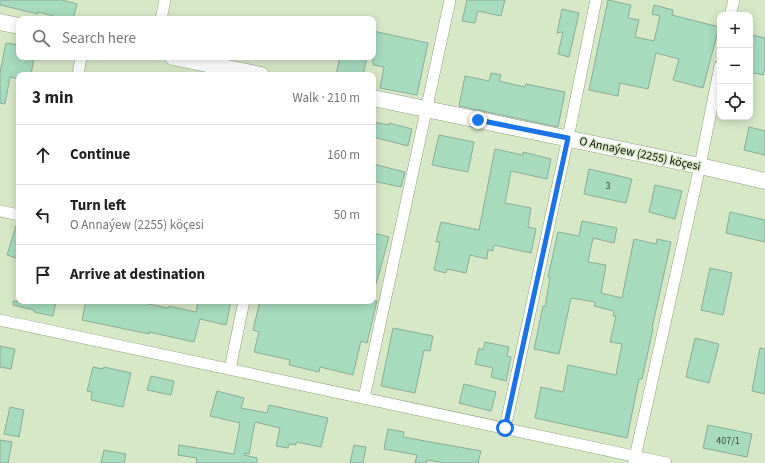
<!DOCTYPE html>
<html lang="en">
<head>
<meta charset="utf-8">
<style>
  :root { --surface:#fff; --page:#f6f6f6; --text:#222; --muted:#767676; --line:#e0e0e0 }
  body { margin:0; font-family:"Source Sans 3",sans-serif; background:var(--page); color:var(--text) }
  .controls { position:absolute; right:12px; top:12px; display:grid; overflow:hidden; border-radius:8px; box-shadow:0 2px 10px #0003 }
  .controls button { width:36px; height:36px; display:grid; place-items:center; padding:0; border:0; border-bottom:1px solid var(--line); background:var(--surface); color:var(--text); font:20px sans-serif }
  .stop { position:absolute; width:12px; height:12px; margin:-9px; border:3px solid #1a73e8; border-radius:50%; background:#fff }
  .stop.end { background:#1a73e8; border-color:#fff; box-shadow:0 1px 4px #0008 }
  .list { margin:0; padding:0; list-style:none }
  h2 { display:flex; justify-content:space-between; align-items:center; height:52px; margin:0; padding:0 16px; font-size:17px }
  h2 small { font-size:13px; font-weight:400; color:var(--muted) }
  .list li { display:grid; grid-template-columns:26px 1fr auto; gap:12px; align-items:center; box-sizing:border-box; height:60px; padding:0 16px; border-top:1px solid var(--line) }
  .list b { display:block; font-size:15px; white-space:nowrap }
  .list p { margin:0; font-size:13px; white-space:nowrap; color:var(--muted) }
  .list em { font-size:13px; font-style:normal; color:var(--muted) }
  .icon { flex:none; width:22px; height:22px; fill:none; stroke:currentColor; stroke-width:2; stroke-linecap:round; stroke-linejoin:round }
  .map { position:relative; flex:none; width:765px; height:463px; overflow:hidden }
  .search { position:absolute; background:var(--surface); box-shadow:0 2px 10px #0003; left:16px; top:16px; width:360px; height:44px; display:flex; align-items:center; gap:10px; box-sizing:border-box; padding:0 14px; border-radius:8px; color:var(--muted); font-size:15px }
  .panel { position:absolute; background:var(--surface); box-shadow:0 2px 10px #0003; left:16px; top:72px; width:360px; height:232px; border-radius:8px }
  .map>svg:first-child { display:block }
</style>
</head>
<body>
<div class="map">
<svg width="765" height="463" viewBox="0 0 765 463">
  <rect width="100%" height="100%" fill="#d7e8c7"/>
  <path fill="#a6dbbe" stroke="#8aad99" d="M0,0H62L77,4L73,19H64L38,12V14L0,5Z
    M467,0H505L501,16L478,11L475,23L462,21Z
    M608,0L631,5L628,18L639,20L635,37L654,41L660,16L652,14L654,5L673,10L672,15L719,27L703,88L673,80L679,59L656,53L648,89L620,83L618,96L589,90Z
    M562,9L579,13L569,57L558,54L563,32L557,33Z
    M373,31L428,43L417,95L380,88L384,67L373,65Z
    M752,35L765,38V69L763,75L750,72V42Z
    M6,43L19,45V57H34L31,75H19V79L10,77L5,104L0,103V73Z
    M340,57H367L363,75H336Z
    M491,73L501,75L499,81L525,87L526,84L565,92L558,127L459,106L465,76L489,81Z
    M373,122L389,125V123L412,129L408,146L373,137Z
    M749,127L765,131V155L744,150Z
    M439,135L474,142L468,172L432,165Z
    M495,149L523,155V152L551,159L547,179L511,171L505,203L531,208L528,227L536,229L531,253L494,245L493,251L488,250L487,259L470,255L466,273L447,269L446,273L434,270L440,242H436L441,222L479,230Z
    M373,164L405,172L401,187L373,181Z
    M589,169L632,179L626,203L584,194Z
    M655,185L682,191L675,219L649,212Z
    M730,212L765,220V242L726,233Z
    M582,221L617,228L614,243L593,238L588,262L606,265L601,293L622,298L634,239L656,244L657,239L671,242L652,328L653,329L642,379H639L627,438L535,418L541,387L563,392L568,365L616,375L622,344L610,342L616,316H613L614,311L594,306L595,302L571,298L559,354L534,349L543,306L545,307L550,278L548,277L558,232L579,236Z
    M17,223L19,224V259L7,255Z
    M373,233L389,237L376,284H373Z
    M710,268L732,273L723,315L701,310Z
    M13,301H56L53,316L34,312V310L13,305Z
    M86,301H134L168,308L169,306L196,312L198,301H231L226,325L200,319L194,342L149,332V334L82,320Z
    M260,301H345L353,303L354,301H377L367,343L361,341L353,375L320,367L319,372L289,365L290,360L254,352L259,332L253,330Z
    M393,328L433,336L430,351L424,350L415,393L381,386Z
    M695,338L719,344L709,383L686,377Z
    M485,342L509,347L507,356L511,357L506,381L491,377L493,368L475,364L479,348L483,350Z
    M0,346L15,349L11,369L0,367Z
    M760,348L765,349V394L752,391Z
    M93,367L103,369L104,367L131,373L123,407L91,400L92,392L87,391Z
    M151,376L174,381L171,395L147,390Z
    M464,384L496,392L491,411L459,403Z
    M217,391L244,398L241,408L267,413L269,405L328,418L321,447L296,442V445L289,444L288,448L276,446L280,428L255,422L249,454L245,453L244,455L257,458V463H196L197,458L178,455L179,445L234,454L240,423L210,416Z
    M10,407L24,410L19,437L4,434Z
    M708,425L752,434L747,457L703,448Z
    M388,429L404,432L403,437L481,451L478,463H445L427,460L426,463H415L417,455L384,449Z
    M0,440L12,442L8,463H0Z
    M354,445L366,447L363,463H350Z
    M104,450L126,454L124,463H101Z"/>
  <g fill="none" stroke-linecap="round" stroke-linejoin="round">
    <g stroke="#8fa081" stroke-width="12">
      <path id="minor" d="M730,15L734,0
        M161,19L165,0
        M78,75L81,57
        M0,211L19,215
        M0,320L666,463
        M230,369L244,301
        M364,398L450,0
        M505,428L568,138L596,0
        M634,462L700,166L720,66"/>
    </g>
    <g stroke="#8fa081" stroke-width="17">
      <path id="secondary" d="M0,22L19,26
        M173,57L261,75
        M373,98L700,166L765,181"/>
    </g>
    <use href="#minor" stroke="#fff" stroke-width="11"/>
    <use href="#secondary" stroke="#fff" stroke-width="16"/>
  </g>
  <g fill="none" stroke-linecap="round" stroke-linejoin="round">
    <path stroke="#1a73e8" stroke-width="5" d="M478,120L568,138L505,428"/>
  </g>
  <g text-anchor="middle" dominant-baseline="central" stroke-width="3" stroke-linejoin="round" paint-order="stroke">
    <g font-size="10" fill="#364737">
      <text x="608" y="186">3</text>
      <text x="728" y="441">407/1</text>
    </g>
    <g font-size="12" fill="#10160a" stroke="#d7e8c7">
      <text transform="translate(640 154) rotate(12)">O Annaýew (2255) köçesi</text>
    </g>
  </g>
</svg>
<div class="controls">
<button>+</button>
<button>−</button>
<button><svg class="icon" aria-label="locate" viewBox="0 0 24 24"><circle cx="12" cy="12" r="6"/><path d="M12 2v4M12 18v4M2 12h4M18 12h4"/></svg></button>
</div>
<div class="stop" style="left:505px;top:428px"></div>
<div class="stop end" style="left:478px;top:120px"></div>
<div class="search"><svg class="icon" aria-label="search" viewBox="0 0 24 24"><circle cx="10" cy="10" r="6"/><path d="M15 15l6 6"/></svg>Search here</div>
<section class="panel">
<h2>3 min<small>Walk · 210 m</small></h2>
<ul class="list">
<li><svg class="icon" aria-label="ahead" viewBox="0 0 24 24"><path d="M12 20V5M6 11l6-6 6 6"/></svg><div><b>Continue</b></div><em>160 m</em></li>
<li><svg class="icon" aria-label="left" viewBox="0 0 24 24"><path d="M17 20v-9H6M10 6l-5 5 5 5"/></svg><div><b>Turn left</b><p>O Annaýew (2255) köçesi</p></div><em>50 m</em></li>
<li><svg class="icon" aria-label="arrive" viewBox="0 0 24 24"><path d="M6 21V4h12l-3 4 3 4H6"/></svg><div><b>Arrive at destination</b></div></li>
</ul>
</section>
</div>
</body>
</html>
